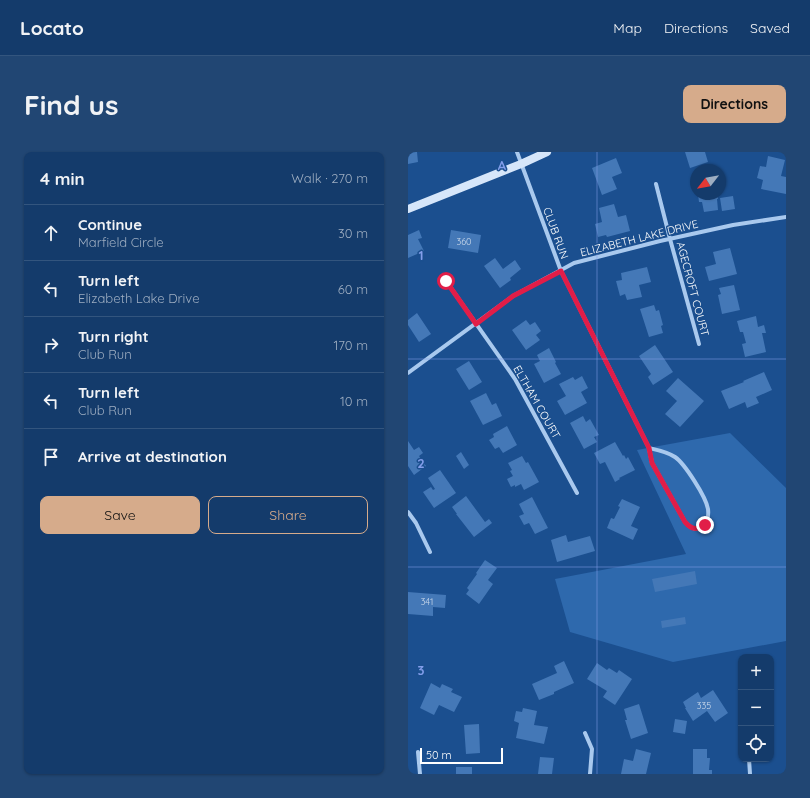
<!DOCTYPE html>
<html lang="en">
<head>
<meta charset="utf-8">
<style>
  :root { --surface:#143b6b; --page:#214673; --text:#f1f3f6; --muted:#9dadc1; --line:#33557e; --accent:#d6ab8b }
  body { margin:0; font-family:Quicksand,sans-serif; background:var(--page); color:var(--text) }
  .controls { position:absolute; right:12px; bottom:12px; display:grid; overflow:hidden; border-radius:8px; box-shadow:0 1px 3px #0004 }
  .controls button { width:36px; height:36px; display:grid; place-items:center; padding:0; border:0; border-bottom:1px solid var(--line); background:var(--surface); color:var(--text); font:20px sans-serif }
  .compass { position:absolute; left:282px; top:12px; width:36px; height:36px; border-radius:50%; background:var(--surface); box-shadow:0 1px 3px #0004; rotate:239deg }
  .scale { position:absolute; left:12px; bottom:10px; width:83px; box-sizing:border-box; padding-left:4px; border:2px solid #fff; border-top:0; font-size:11px; line-height:14px; white-space:nowrap; color:#fff; -webkit-text-stroke:3px #1b4f8f; paint-order:stroke }
  .stop { position:absolute; width:12px; height:12px; margin:-9px; border:3px solid #e11d48; border-radius:50%; background:#fff }
  .stop.end { background:#e11d48; border-color:#fff; box-shadow:0 1px 4px #0008 }
  .list { margin:0; padding:0; list-style:none }
  h2 { display:flex; justify-content:space-between; align-items:center; height:52px; margin:0; padding:0 16px; font-size:17px }
  h2 small { font-size:13px; font-weight:400; color:var(--muted) }
  .list li { display:grid; grid-template-columns:26px 1fr auto; gap:12px; align-items:center; box-sizing:border-box; height:56px; padding:0 16px; border-top:1px solid var(--line) }
  .list b { display:block; font-size:15px; white-space:nowrap }
  .list p { margin:0; font-size:13px; white-space:nowrap; color:var(--muted) }
  .list em { font-size:13px; font-style:normal; color:var(--muted) }
  .actions { display:flex; gap:8px; padding:12px 16px }
  .actions a { flex:1; padding:9px 0; border:1px solid var(--accent); border-radius:8px; text-align:center; font-size:14px; color:var(--accent) }
  .actions .main { background:var(--accent); color:#111 }
  .icon { flex:none; width:22px; height:22px; fill:none; stroke:currentColor; stroke-width:2; stroke-linecap:round; stroke-linejoin:round }
  .map { position:relative; flex:none; width:378px; height:622px; overflow:hidden; border-radius:8px }
  header { display:flex; align-items:center; gap:24px; box-sizing:border-box; height:56px; padding:0 20px; background:var(--surface); border-bottom:1px solid var(--line) }
  header strong { font-size:19px }
  nav { display:flex; gap:22px; margin-inline-start:auto; font-size:14px }
  .intro { display:flex; align-items:center; justify-content:space-between; box-sizing:border-box; height:96px; padding:0 24px }
  h1 { margin:0; font-size:28px }
  .button { padding:10px 18px; border-radius:8px; background:var(--accent); color:#111; font-size:14px; font-weight:700 }
  main { display:flex; gap:24px; padding:0 24px }
  aside { flex:1; background:var(--surface); border-radius:8px; box-shadow:0 1px 3px #0004 }
  .map>svg:first-child { display:block }
</style>
</head>
<body>
<header>
<strong>Locato</strong>
<nav><a>Map</a><a>Directions</a><a>Saved</a></nav>
</header>
<div class="intro"><h1>Find us</h1><a class="button">Directions</a></div>
<main>
<aside>
<h2>4 min<small>Walk · 270 m</small></h2>
<ul class="list">
<li><svg class="icon" aria-label="ahead" viewBox="0 0 24 24"><path d="M12 20V5M6 11l6-6 6 6"/></svg><div><b>Continue</b><p>Marfield Circle</p></div><em>30 m</em></li>
<li><svg class="icon" aria-label="left" viewBox="0 0 24 24"><path d="M17 20v-9H6M10 6l-5 5 5 5"/></svg><div><b>Turn left</b><p>Elizabeth Lake Drive</p></div><em>60 m</em></li>
<li><svg class="icon" aria-label="right" viewBox="0 0 24 24"><path d="M7 20v-9h11M14 6l5 5-5 5"/></svg><div><b>Turn right</b><p>Club Run</p></div><em>170 m</em></li>
<li><svg class="icon" aria-label="left" viewBox="0 0 24 24"><path d="M17 20v-9H6M10 6l-5 5 5 5"/></svg><div><b>Turn left</b><p>Club Run</p></div><em>10 m</em></li>
<li><svg class="icon" aria-label="arrive" viewBox="0 0 24 24"><path d="M6 21V4h12l-3 4 3 4H6"/></svg><div><b>Arrive at destination</b></div></li>
</ul>
<div class="actions"><a class="main">Save</a><a>Share</a></div>
</aside>
<div class="map">
<svg width="378" height="622" viewBox="0 0 378 622">
  <rect width="100%" height="100%" fill="#1b4f8f"/>
  <path fill="#2e69ad" d="M322,281L378,336V489L265,510L162,480L147,427L278,402L229,298Z"/>
  <path fill="#4478b7" d="M0,0H9L10,10L0,12Z
    M277,0H297L300,10L282,16Z
    M360,4L377,8L373,24L378,25V42L353,37L355,28L349,26L352,14L358,15Z
    M208,6L214,21L204,25L209,37L194,43L184,16Z
    M290,42H309L310,47H309L310,58L296,60L294,50H291Z
    M325,44L327,57L314,59L312,46Z
    M206,52L210,65L218,63L222,79L199,85L198,83L190,85L187,72L194,70L191,56Z
    M11,78L14,86L10,87L16,99L0,106V83Z
    M43,78L73,83L70,101L40,96Z
    M322,96L329,122L301,129L297,115L308,112L305,100Z
    M87,106L95,117L107,108L113,117L102,126L103,128L92,136L76,114Z
    M239,115L243,130L231,133L234,145L219,148L217,142L212,144L208,129L214,128L213,121Z
    M326,133L332,158L314,162L310,143L313,142L311,136Z
    M246,153L248,159L251,158L255,173L253,174L255,181L241,185L232,157Z
    M9,161L23,182L11,190L0,173V168Z
    M348,164L350,175L356,173L358,181H354L358,200L337,205L334,192L338,191L335,180H332L329,169Z
    M118,168L122,173L127,170L133,179L128,183L132,188L118,198L104,178Z
    M247,193L265,220L245,233L240,225L243,222L231,204Z
    M141,196L148,210L147,211L153,222L136,231L126,212L132,209L129,203Z
    M61,209L74,230L61,238L48,217Z
    M356,220L364,238L348,245L351,251L339,256L337,250L321,257L313,239L336,230L335,229Z
    M174,224L180,236L173,240L179,251L157,263L149,249L158,244L151,232L165,225L167,228Z
    M270,226L296,249L272,275L257,262L269,249L258,239Z
    M78,241L84,253L88,251L94,264L75,273L62,249Z
    M175,264L178,270L182,267L191,283L186,285L189,290L176,297L162,271Z
    M99,274L109,293L95,301L91,295L87,297L81,288L86,285L85,282Z
    M0,289L6,298L11,295L15,301L11,304L18,314L6,323L0,314Z
    M207,290L215,304L216,303L218,307L220,305L227,318L211,326L212,327L207,330L197,310L192,312L186,301Z
    M53,300L61,313L56,317L48,304Z
    M114,304L118,311L120,310L131,330L116,338L113,332L107,335V333L103,335L99,327L105,324L102,319L104,318L100,311Z
    M32,318L48,341L26,356L15,340L23,335L25,338L27,337L20,326Z
    M58,344L77,370L81,367L84,371L66,385L48,362H49L44,355Z
    M124,345L140,376L127,382L121,371L116,373L111,364L116,362L111,352Z
    M214,347L232,355L223,374L230,377L225,388L199,376L203,366L206,367L212,355L210,354Z
    M158,383L160,390L182,384L187,399L149,410L143,388Z
    M77,408L89,416L80,428L85,432L71,452L58,442L61,438L59,436L69,422L68,421Z
    M287,419L289,432L247,440L244,427Z
    M0,440L38,443L37,456L25,455V464L0,462Z
    M277,465L278,472L254,476L253,469Z
    M156,509L166,531L146,540V542L131,548L124,532L149,521L146,514Z
    M189,511L199,518L201,516L209,521L211,518L224,527L207,553L195,545L199,539L179,527Z
    M23,531L32,536L34,532L45,537L43,540L54,545L46,560L31,553L26,563L12,556Z
    M305,538L320,561L307,570L299,559L285,569L277,556H278L275,550L290,540L293,546Z
    M231,552L240,581L223,587L217,568H219L216,557Z
    M115,556L129,559L126,573L140,575L136,592L108,586L111,571L106,569L108,559L114,560Z
    M267,567L279,569L277,582L265,580Z
    M71,572L72,601L58,602L56,573Z
    M228,597L243,601L238,622H213L216,607L225,609Z
    M285,597H299V606H302L301,618H304V622H285Z
    M132,605L146,606L144,622H130Z
    M48,615H64V622H48Z"/>
  <g fill="none" stroke-linecap="round" stroke-linejoin="round">
    <path stroke="#a9c9ee" stroke-width="4" d="M109,0L153,119L241,296L244,311L277,370C290,385 302,373 300,357C298,345 277,312 267,305C260,300 250,298 241,296
      M248,32L262,87L291,192
      M38,129L107,227L169,341
      M0,221L105,144L166,111L252,89L325,73L378,65
      M0,360L8,371L22,400
      M177,581L184,597L182,622
      M10,600L12,622
      M341,607L342,622"/>
    <path stroke="#d6e6fa" stroke-width="8" d="M0,57L113,12L139,0"/>
  </g>
  <g fill="none" stroke-linecap="round" stroke-linejoin="round">
    <path stroke="#e11d48" stroke-width="5" d="M38,129L68,172L105,144L153,119L241,296L244,311L277,370C284,378 288,378 297,373"/>
  </g>
  <path fill="none" stroke="#839eea" stroke-width="1" stroke-opacity="0.55" d="M189,0V622M0,207H378M0,415H378"/>
  <g text-anchor="middle" dominant-baseline="central" stroke-width="3" stroke-linejoin="round" paint-order="stroke">
    <g font-size="9" fill="#d0dded">
      <text x="56" y="89">360</text>
      <text x="19" y="449">341</text>
      <text x="296" y="553">335</text>
    </g>
    <g font-size="11" fill="#fff" stroke="#1b4f8f">
      <text transform="translate(148 81) rotate(70)">CLUB RUN</text>
      <text transform="translate(231 86) rotate(-14)">ELIZABETH LAKE DRIVE</text>
      <text transform="translate(285 137) rotate(75)">AGECROFT COURT</text>
      <text transform="translate(129 250) rotate(60)">ELTHAM COURT</text>
    </g>
  </g>
  <g font-size="13" text-anchor="middle" font-weight="bold" fill="#839eea" stroke="#1b4f8f" stroke-width="3" stroke-linejoin="round" paint-order="stroke">
    <text x="94" y="18">A</text>
    <text x="13" y="108">1</text>
    <text x="13" y="316">2</text>
    <text x="13" y="523">3</text>
  </g>
</svg>
<div class="controls">
<button>+</button>
<button>−</button>
<button><svg class="icon" aria-label="locate" viewBox="0 0 24 24"><circle cx="12" cy="12" r="6"/><path d="M12 2v4M12 18v4M2 12h4M18 12h4"/></svg></button>
</div>
<svg class="compass" viewBox="-18 -18 36 36"><path d="M0-13l5 13h-10z" fill="#e53935"/><path d="M0 13l5-13h-10z" fill="#9dadc1"/></svg>
<div class="scale">50 m</div>
<div class="stop" style="left:38px;top:129px"></div>
<div class="stop end" style="left:297px;top:373px"></div>
</div>
</main>
</body>
</html>
